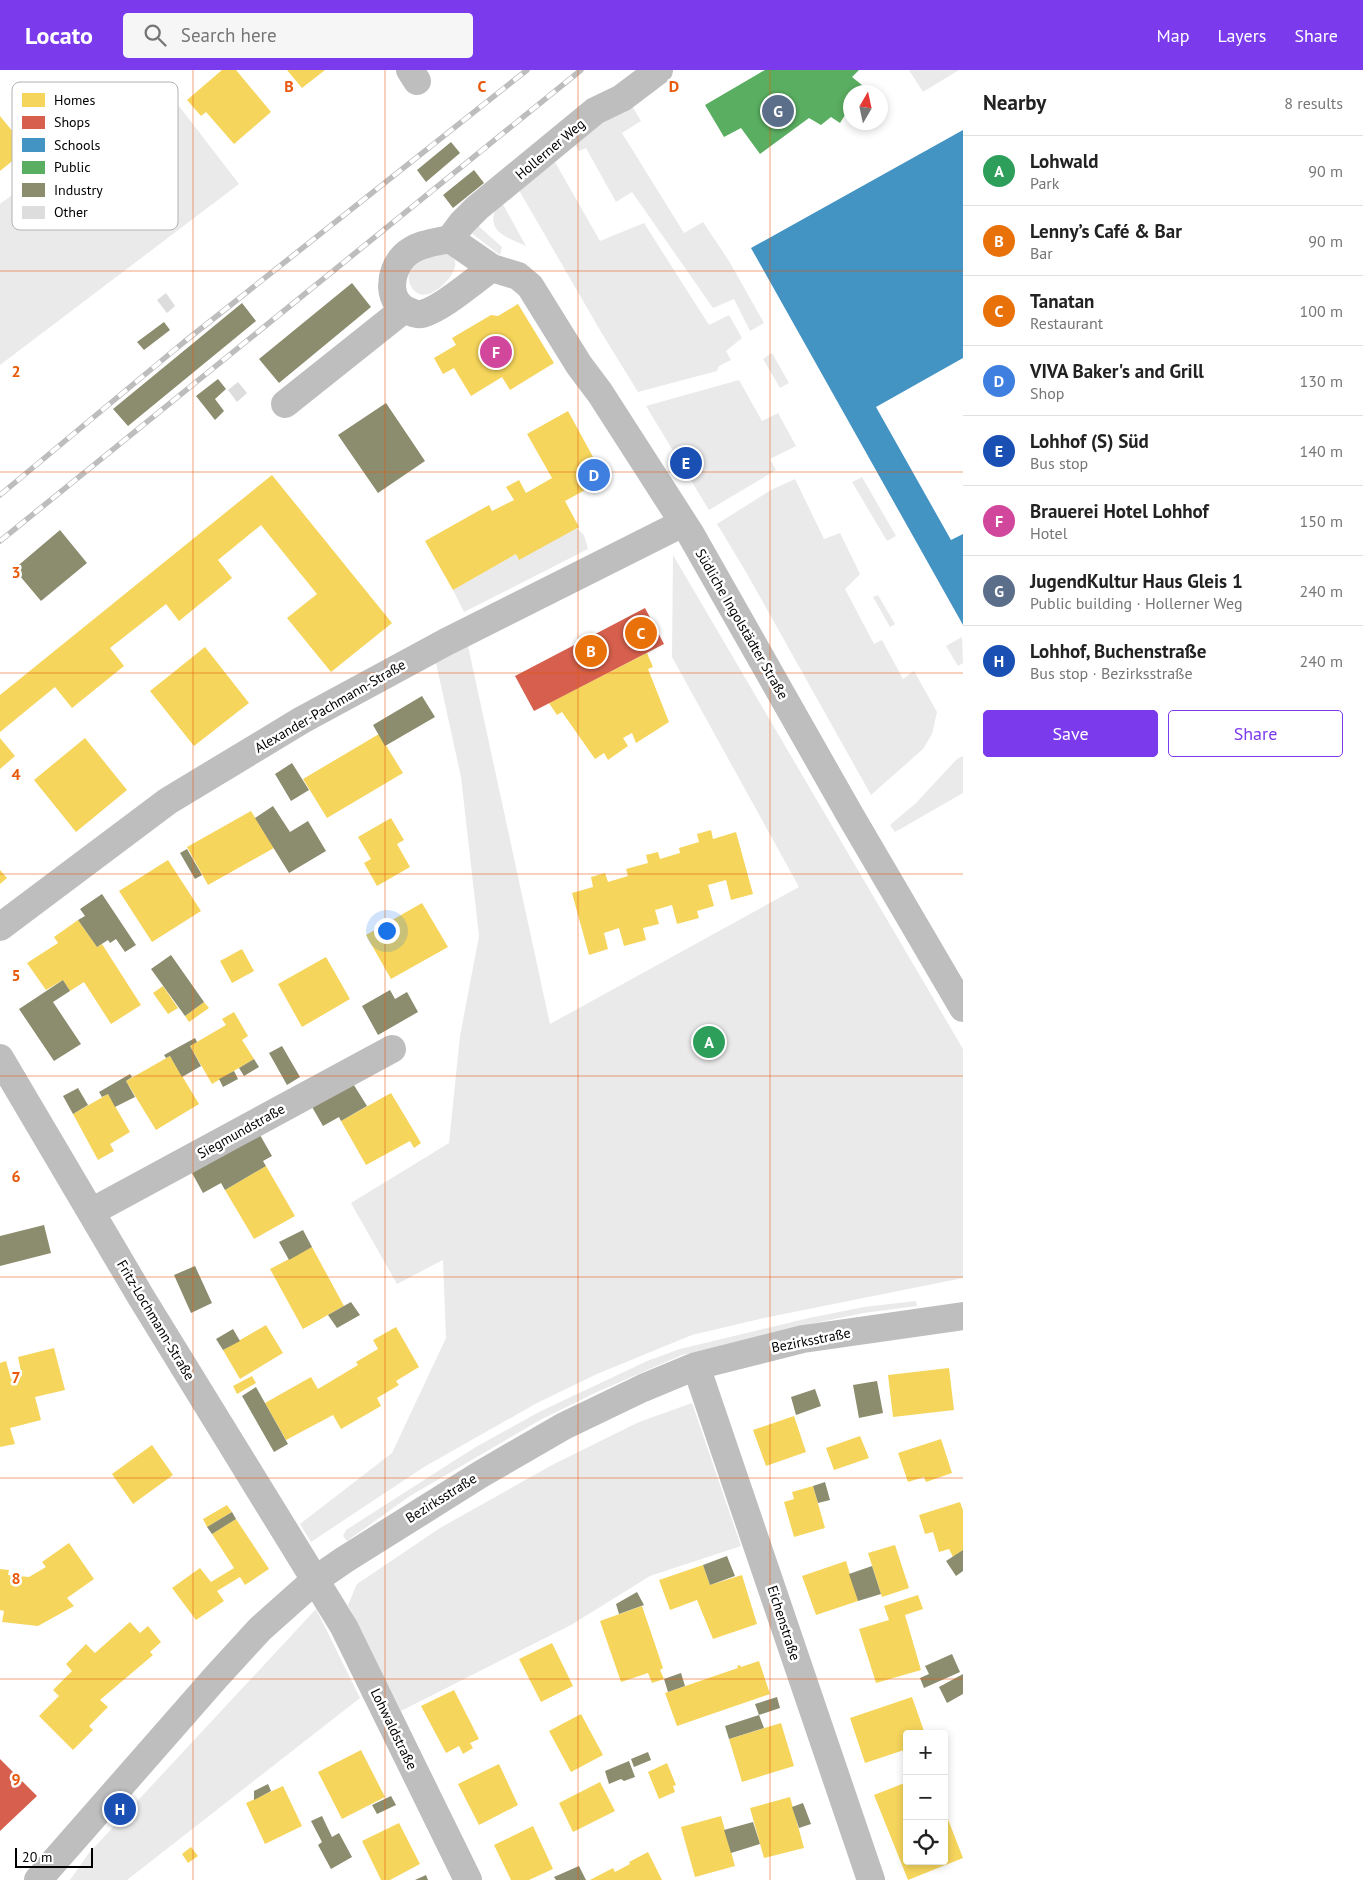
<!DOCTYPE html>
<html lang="en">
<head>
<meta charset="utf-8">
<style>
  :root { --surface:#fff; --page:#f6f6f6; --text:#222; --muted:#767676; --line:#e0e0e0; --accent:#7c3aed }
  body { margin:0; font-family:"PT Sans",sans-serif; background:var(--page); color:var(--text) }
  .controls { position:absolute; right:15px; bottom:15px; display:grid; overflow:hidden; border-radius:5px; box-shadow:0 2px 8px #0003 }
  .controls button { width:45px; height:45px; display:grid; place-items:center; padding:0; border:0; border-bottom:1px solid var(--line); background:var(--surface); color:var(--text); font:25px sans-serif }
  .compass { position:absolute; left:843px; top:15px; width:45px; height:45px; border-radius:50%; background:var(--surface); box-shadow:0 2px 8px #0003; rotate:9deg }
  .scale { position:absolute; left:15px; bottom:12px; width:78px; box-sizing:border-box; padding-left:5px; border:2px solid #000; border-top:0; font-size:14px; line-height:18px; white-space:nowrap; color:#000; -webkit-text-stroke:4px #fff; paint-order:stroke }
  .you { position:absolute; left:386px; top:860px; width:18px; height:18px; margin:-12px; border:4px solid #fff; border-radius:50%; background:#1a73e8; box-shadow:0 0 0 8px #1a73e833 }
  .badge { display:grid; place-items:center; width:32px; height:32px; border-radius:50%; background:var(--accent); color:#fff; font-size:16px; font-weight:700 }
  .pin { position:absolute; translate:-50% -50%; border:2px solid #fff; box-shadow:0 1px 5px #0006 }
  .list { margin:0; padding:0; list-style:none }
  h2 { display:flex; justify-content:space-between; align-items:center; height:65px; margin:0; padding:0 20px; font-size:21px }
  h2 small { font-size:16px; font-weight:400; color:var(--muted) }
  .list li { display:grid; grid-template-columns:32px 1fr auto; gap:15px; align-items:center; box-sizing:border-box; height:70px; padding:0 20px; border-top:1px solid var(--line) }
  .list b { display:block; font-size:19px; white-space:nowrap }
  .list p { margin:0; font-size:16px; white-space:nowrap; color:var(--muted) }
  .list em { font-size:16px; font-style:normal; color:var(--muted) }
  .actions { display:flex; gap:10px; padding:15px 20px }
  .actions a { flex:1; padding:11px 0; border:1px solid var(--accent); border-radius:5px; text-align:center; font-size:18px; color:var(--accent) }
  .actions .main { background:var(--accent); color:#fff }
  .icon { flex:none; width:28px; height:28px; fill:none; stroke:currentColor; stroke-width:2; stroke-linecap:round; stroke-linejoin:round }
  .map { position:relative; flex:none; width:963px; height:1810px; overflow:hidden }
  header { display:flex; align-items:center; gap:30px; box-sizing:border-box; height:70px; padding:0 25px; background:var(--accent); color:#fff }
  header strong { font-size:24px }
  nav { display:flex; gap:28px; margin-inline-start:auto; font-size:18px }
  .search { width:350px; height:45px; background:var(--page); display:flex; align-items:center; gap:12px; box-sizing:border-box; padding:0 18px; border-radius:5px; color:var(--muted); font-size:19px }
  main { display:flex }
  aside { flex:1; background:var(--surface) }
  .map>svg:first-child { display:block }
</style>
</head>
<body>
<header>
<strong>Locato</strong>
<div class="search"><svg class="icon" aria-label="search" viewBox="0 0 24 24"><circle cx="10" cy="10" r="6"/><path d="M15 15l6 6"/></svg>Search here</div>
<nav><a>Map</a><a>Layers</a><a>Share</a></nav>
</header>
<main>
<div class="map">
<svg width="963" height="1810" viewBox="0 0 963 1810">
  <rect width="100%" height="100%" fill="#fff"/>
  <path fill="#eaeaea" d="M909,0H959L923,22Z
    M162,14L239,114L0,295V134Z
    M632,36L641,51L622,63L684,163L703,152L729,191L764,253L750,261L734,229L713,238L632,122L616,132L586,78L579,81L573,71L614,42Z
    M551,85L600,171L644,153L709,255L729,245L742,268L726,281L731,290L719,296L717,301L638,322L601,262L516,115Z
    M500,129L526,176C501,165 483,160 500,129Z
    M475,153L502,177L500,185L470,162Z
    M436,183C473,181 449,217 429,224C413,229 403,208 412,197C418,190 429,187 436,183Z
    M772,283L789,313L780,318L763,289Z
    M739,310L762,351L778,343L796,376L770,389L776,400L709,440L646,336Z
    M862,407L896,466L887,471L852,412Z
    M795,409L824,469L840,463L860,504L845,519L874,574L882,570L903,609L914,601L937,642L932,664L923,679L871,725L746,502L717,454L771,420Z
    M576,458L584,465L588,479L464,542L453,520L516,484Z
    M673,485L963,979V1208L764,1248L692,1265L597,1304L537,1333L424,1397L311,1472L300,1454L392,1383L446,1268L443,1190L397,1214L351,1133L449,1073L460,966L479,866L461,707L436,593L468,576L550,954L799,817L672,587Z
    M878,525L895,554L890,557L873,527Z
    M962,567L963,593L958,596L946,576Z
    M963,686V723L895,762L890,755L916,733L957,689Z
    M916,1231L917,1236L864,1243L810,1254L682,1285L597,1322L542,1349L410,1426L347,1471L343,1466L346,1460L474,1378L539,1342L647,1291L680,1279L809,1248L864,1237Z
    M692,1333L741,1476L650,1506L571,1555L401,1641L348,1535L357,1514L440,1458L552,1395L639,1352Z
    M316,1539L360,1628L127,1810H70L89,1783Z"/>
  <path fill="#f6d55c" d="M222,0H236L271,42L234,74L206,42L201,46L187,30Z
    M287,0H325L302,18Z
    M0,46L27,79L0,101Z
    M518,234L554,293L510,320L502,307L471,326L454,298L443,304L434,288L456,275L452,268L491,245L498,246Z
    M568,341L605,409L565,431L579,457L519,490L516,484L453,520L425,471L489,435L492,441L514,430L506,417L519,410L526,423L552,408L527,364Z
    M272,405L392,553L331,602L287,548L317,524L261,455L218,490L232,508L179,551L166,534L110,578L124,596L72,638L55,617L0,662V625Z
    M205,577L249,633L194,676L150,621Z
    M647,583L653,597L648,599L669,652L636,673L632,663L623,668L628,676L608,690L604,683L595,689L562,642L557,645L549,633Z
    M379,664L403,703L327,748L303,709Z
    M0,668L15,686L0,699Z
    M85,668L127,720L76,762L34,710Z
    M251,741L274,778L208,815L187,777Z
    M391,748L404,770L397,774L410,797L377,816L364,793L371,789L358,767Z
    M711,760L713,769L736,762L753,824L731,830L726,810L708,815L714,836L697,841L699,848L677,854L672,835L655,840L659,854L643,858L646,870L624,876L619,858L604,863L608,879L589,885L572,823L593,817L591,807L605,803L608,812L628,806L626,799L648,793L646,785L658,782L660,789L680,783L679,778L699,772L697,764Z
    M168,790L201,841L152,872L119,821Z
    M0,800L7,808L0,814Z
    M422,833L448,877L391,909L366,865Z
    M78,850L97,877L102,874L141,935L111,954L84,912L70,921L63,910L46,920L27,893L58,873L54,867Z
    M242,879L254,901L232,913L220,891Z
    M326,887L350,929L302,957L278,914Z
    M163,916L178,938L168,944L153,923Z
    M204,932L209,938L189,952L185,946Z
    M234,942L248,966L242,970L254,989L212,1014L190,976L226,955L222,949Z
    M170,986L199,1034L156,1060L126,1011Z
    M391,1023L421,1073L414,1078L410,1071L366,1095L341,1051Z
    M108,1024L130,1062L110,1074L114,1081L98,1090L73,1044Z
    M266,1096L295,1146L254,1169L225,1120Z
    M312,1177L344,1236L303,1259L270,1199Z
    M266,1255L283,1283L240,1309L223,1280Z
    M396,1257L419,1297L396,1311L399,1315L377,1328L381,1336L341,1359L333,1345L286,1370L265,1333L311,1307L318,1319L358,1295L356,1292L378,1279L373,1270Z
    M54,1278L65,1320L35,1327L41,1350L10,1358L15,1374L0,1377V1293L6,1291L11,1309L22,1306L18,1287Z
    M949,1298L954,1340L893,1347L888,1305Z
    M252,1306L256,1313L237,1324L233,1316Z
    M794,1346L806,1382L766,1396L753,1360Z
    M860,1366L869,1388L834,1400L826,1378Z
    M941,1369L952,1403L926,1412L924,1407L908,1412L898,1383Z
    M152,1375L173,1405L133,1434L112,1404Z
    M813,1416L825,1458L794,1467L784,1432L794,1429L792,1422Z
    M960,1432L963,1440V1480L953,1487L949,1479L939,1482L933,1462L925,1464L919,1445Z
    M227,1435L232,1442L207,1457L203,1449Z
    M236,1449L269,1499L245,1515L240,1507L217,1521L224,1531L196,1550L172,1518L200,1498L211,1512L234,1498L212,1464Z
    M69,1473L94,1509L67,1528L74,1536L38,1556L2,1552L4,1541L0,1540V1499L9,1500L8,1505L29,1507L46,1497L42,1492Z
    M895,1475L909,1518L882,1527L868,1483Z
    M846,1491L858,1531L816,1545L802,1506Z
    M703,1495L710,1515L742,1505L757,1554L713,1569L697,1530L670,1540L659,1510Z
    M918,1525L923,1539L905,1545L921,1600L876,1613L859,1559L889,1550L884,1536Z
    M642,1536L663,1598L660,1600L664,1609L652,1613L648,1603L621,1612L600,1551Z
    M130,1552L140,1563L148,1556L161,1572L150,1582L153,1585L100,1630L108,1637L89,1656L93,1660L73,1680L39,1646L59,1626L53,1620L72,1601L66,1594L86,1574L95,1583Z
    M552,1573L573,1616L541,1632L519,1589Z
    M759,1591L770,1624L677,1656L665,1623L738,1598L737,1596L740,1595L741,1597Z
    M454,1620L479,1669L470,1673L473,1678L463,1684L459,1676L446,1683L421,1636Z
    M912,1627L925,1664H907V1679L865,1693L850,1648Z
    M581,1644L603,1685L571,1702L549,1661Z
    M781,1653L794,1696L742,1712L729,1669Z
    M361,1680L385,1727L342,1749L318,1702Z
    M667,1693L676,1715L673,1716L675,1722L659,1729L648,1702Z
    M499,1694L518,1735L479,1755L458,1714Z
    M600,1712L615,1741L573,1762L559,1733Z
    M907,1712V1791H944V1739L963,1788L908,1810L874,1725Z
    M283,1716L302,1756L265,1774L246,1733Z
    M790,1727L804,1778L764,1788L750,1738Z
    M721,1746L735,1796L695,1807L681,1757Z
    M399,1753L420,1794L390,1810H381L362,1771Z
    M533,1756L553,1799L529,1810H511L494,1775Z
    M191,1777L198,1786L188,1793L182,1784Z
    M648,1782L662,1810H590L613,1798L615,1802L630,1794L629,1792Z"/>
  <path fill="#d6604d" d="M645,538L664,574L534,641L515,606Z
    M0,1689L37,1726L0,1761Z"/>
  <path fill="#4393c3" d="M963,60V288L876,337L951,470L963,464V555L751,178Z"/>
  <path fill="#5aae61" d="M765,0H859L852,7L862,15L858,22H851V35L840,53L831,47L821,55L809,48L760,84L741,58L724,67L705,35Z"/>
  <path fill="#8c8c6e" d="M451,72L460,83L426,112L417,100Z
    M474,100L484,113L453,138L443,125Z
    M352,213L371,237L279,313L259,289Z
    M242,233L256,251L128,356L113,339Z
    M164,252L170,260L144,280L137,272Z
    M218,309L226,319L215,329L224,341L215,350L196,326Z
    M386,333L425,391L378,423L338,365Z
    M60,460L87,493L41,531L14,499Z
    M422,626L435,647L385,676L373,655Z
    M292,693L309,720L291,731L275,704Z
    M273,736L290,762L308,751L326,781L289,803L255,748Z
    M187,779L202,805L195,809L180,783Z
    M102,824L136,875L125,882L116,869L110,873L108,870L97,877L78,850L85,846L80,839Z
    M171,885L204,932L185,946L151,899Z
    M63,910L70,921L53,932L81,974L54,991L19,939Z
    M390,920L395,929L407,922L418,942L378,965L362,936Z
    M195,968L197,972L190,976L201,996L182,1007L170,986L166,988L164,985Z
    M282,976L300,1007L287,1015L269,983Z
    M254,989L259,997L244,1006L239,998Z
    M234,1001L238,1009L223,1017L219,1009Z
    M130,1004L132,1007L126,1011L135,1027L115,1037L108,1024L102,1027L99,1022Z
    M352,1012L367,1036L341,1051L339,1047L323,1056L312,1037Z
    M78,1018L88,1035L73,1044L63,1026Z
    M260,1065L272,1086L263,1091L266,1096L225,1120L221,1113L203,1123L192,1103Z
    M44,1155L51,1183L0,1196V1166Z
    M303,1160L312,1177L289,1190L279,1172Z
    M195,1196L212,1233L191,1243L174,1205Z
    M351,1232L360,1245L337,1258L328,1245Z
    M233,1259L240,1271L223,1280L216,1269Z
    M877,1311L883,1343L859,1348L853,1315Z
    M256,1317L288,1374L274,1382L242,1326Z
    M815,1319L821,1336L796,1345L791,1327Z
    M825,1412L830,1430L818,1433L813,1416Z
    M232,1442L236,1449L212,1464L207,1457Z
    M963,1480V1501L956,1506L946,1491Z
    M727,1486L735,1506L710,1515L703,1495Z
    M872,1496L881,1524L858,1531L849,1504Z
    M637,1522L644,1535L619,1544L616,1534Z
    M952,1584L960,1602L924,1618L920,1608L929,1604L925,1596Z
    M681,1603L685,1616L668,1622L664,1609Z
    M963,1604V1624L947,1633L939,1617Z
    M777,1627L780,1638L759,1645L755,1634Z
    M759,1645L764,1658L729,1669L725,1656Z
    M648,1682L651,1690L634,1697L631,1689Z
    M629,1691L635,1707L624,1711L621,1709L609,1714L605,1701Z
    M268,1714L271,1721L254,1730V1721Z
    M391,1726L396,1735L377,1744L372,1735Z
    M803,1733L811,1754L799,1758L792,1737Z
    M322,1746L332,1767L339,1763L352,1787L331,1799L318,1775L322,1772L311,1751Z
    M753,1752L760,1774L731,1783L724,1760Z
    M579,1796L586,1810H556L554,1807Z
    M426,1805L428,1810H415Z"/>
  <path fill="#ddd" d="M166,223L175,236L167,243L157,230Z
    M238,312L247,323L237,332L228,320Z"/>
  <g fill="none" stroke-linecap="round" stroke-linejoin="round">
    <path stroke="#bebebe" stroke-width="28" d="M410,0L417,11
      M450,169L462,153L477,138L595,41L622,28L659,0
      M492,198C473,211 443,238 422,244C418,245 415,244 411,242C386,235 388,202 404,186C416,174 435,172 450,169L492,198L518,206L530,216L579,295L600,323L690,463L850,745L963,938
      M285,334L403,240
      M0,857L168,731L302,650L446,572L683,453
      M0,988L141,1227L344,1557L468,1810
      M91,1142L392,979
      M696,1296L871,1810
      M38,1810L216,1607L260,1559L315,1510L344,1490L481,1404L564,1356L643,1318L696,1296L803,1269L963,1246"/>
    <g stroke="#bdbdbd" stroke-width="5.5">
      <path id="rail" d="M0,425L184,272L527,0
        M0,471L581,0"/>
    </g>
    <use href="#rail" stroke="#fff" stroke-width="4" stroke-dasharray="11" stroke-linecap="butt"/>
  </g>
  <path fill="none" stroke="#e8590c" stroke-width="1" stroke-opacity="0.55" d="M193,0V1810M385,0V1810M578,0V1810M770,0V1810M0,201H963M0,402H963M0,603H963M0,804H963M0,1006H963M0,1207H963M0,1408H963M0,1609H963"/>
  <g text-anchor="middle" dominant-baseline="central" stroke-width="5" stroke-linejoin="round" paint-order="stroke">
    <g font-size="14" fill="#000" stroke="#fff">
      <text transform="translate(550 79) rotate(-40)">Hollerner Weg</text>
      <text transform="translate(742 554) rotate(60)">Südliche Ingolstädter Straße</text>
      <text transform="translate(330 636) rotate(-30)">Alexander-Pachmann-Straße</text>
      <text transform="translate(241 1061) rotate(-29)">Siegmundstraße</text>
      <text transform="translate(156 1250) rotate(59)">Fritz-Lochmann-Straße</text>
      <text transform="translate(811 1270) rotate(-11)">Bezirksstraße</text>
      <text transform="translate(441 1428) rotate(-32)">Bezirksstraße</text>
      <text transform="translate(784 1553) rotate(72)">Eichenstraße</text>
      <text transform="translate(394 1659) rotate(64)">Lohwaldstraße</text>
    </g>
  </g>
  <rect x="12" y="12" width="166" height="148" rx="8" fill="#fff" stroke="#b2b2b2" stroke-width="1"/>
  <rect x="22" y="23" width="23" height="14" fill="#f6d55c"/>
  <rect x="22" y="46" width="23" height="13" fill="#d6604d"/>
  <rect x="22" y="68" width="23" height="14" fill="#4393c3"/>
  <rect x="22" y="91" width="23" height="13" fill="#5aae61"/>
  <rect x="22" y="113" width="23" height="14" fill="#8c8c6e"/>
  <rect x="22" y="136" width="23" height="13" fill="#ddd"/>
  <g font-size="14" fill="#000">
    <text x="54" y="35">Homes</text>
    <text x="54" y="57">Shops</text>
    <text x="54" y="80">Schools</text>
    <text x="54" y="102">Public</text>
    <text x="54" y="125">Industry</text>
    <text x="54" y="147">Other</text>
  </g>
  <g font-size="16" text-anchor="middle" font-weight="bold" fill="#e8590c" stroke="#fff" stroke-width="5" stroke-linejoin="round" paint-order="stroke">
    <text x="289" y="22">B</text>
    <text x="482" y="22">C</text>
    <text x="674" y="22">D</text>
    <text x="16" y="307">2</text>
    <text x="16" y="508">3</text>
    <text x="16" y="710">4</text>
    <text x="16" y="911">5</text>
    <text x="16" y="1112">6</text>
    <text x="16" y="1313">7</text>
    <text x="16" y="1514">8</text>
    <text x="16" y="1715">9</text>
  </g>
</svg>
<div class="controls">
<button>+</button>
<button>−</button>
<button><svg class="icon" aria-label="locate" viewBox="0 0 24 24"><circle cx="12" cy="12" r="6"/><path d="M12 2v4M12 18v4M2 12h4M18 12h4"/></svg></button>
</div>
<svg class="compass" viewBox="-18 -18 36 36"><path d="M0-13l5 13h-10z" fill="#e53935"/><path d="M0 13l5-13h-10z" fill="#767676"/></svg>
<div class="scale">20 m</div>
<div class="you"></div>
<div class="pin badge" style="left:709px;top:972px;background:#2e9e5b">A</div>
<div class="pin badge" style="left:591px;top:581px;background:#e8710a">B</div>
<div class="pin badge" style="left:641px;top:563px;background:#e8710a">C</div>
<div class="pin badge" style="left:594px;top:405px;background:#3f7fe0">D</div>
<div class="pin badge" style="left:686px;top:393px;background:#1a4fb4">E</div>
<div class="pin badge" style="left:496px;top:282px;background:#d1479c">F</div>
<div class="pin badge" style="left:778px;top:41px;background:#5c6f8a">G</div>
<div class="pin badge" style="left:120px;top:1739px;background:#1a4fb4">H</div>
</div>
<aside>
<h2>Nearby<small>8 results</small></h2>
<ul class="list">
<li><span class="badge" style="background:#2e9e5b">A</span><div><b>Lohwald</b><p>Park</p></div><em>90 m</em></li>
<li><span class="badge" style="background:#e8710a">B</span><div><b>Lenny’s Café &amp; Bar</b><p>Bar</p></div><em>90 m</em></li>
<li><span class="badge" style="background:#e8710a">C</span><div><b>Tanatan</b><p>Restaurant</p></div><em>100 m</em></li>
<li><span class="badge" style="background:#3f7fe0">D</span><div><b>VIVA Baker's and Grill</b><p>Shop</p></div><em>130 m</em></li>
<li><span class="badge" style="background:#1a4fb4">E</span><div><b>Lohhof (S) Süd</b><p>Bus stop</p></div><em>140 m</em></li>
<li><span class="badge" style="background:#d1479c">F</span><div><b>Brauerei Hotel Lohhof</b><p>Hotel</p></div><em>150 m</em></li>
<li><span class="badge" style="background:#5c6f8a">G</span><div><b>JugendKultur Haus Gleis 1</b><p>Public building · Hollerner Weg</p></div><em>240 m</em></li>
<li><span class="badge" style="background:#1a4fb4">H</span><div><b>Lohhof, Buchenstraße</b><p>Bus stop · Bezirksstraße</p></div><em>240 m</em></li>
</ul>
<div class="actions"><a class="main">Save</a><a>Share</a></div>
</aside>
</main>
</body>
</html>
